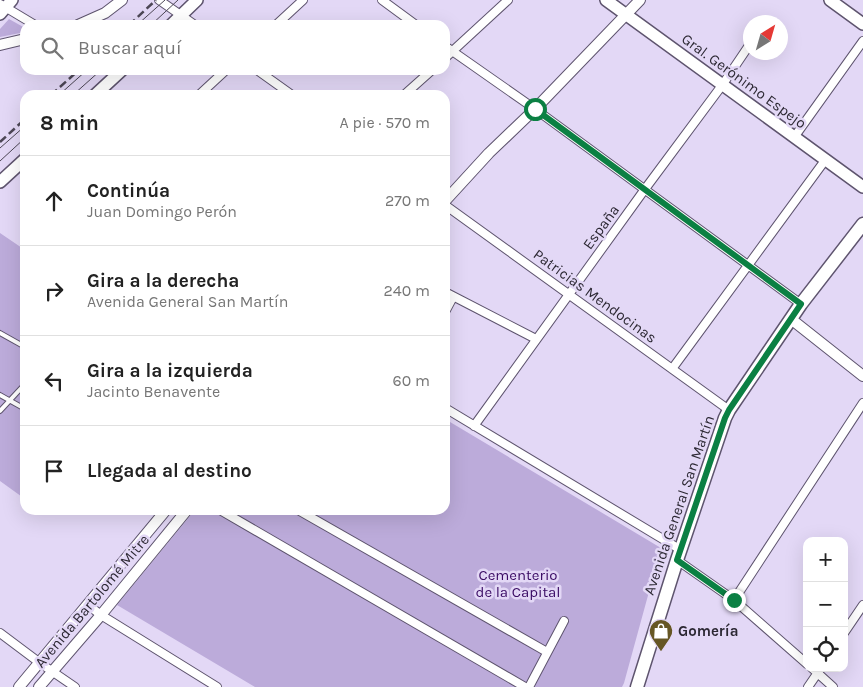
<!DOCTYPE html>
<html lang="es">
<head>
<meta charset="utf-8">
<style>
  :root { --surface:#fff; --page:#f2f2f2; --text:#222; --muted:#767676; --line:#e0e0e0 }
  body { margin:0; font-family:Karla,sans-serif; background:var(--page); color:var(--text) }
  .controls { position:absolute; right:15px; bottom:15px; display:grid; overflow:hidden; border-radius:10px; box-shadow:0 5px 20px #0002 }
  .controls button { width:45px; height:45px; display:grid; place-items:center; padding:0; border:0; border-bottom:1px solid var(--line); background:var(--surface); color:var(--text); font:25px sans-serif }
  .compass { position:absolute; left:743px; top:15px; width:45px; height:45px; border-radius:50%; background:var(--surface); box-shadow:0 5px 20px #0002; rotate:37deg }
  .stop { position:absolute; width:15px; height:15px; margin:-11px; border:4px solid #0b8043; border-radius:50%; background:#fff }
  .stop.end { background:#0b8043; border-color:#fff; box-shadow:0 1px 5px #0008 }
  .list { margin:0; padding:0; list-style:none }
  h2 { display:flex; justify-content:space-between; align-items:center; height:65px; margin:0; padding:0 20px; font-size:21px }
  h2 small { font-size:16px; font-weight:400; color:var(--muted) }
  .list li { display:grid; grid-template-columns:32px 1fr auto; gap:15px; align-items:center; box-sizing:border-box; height:90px; padding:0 20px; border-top:1px solid var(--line) }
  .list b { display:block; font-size:19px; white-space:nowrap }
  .list p { margin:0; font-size:16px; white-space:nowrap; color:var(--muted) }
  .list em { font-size:16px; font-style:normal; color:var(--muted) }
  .icon { flex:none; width:28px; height:28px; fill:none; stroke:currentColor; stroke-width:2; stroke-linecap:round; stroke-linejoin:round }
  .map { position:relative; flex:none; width:863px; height:687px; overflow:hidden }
  .search { position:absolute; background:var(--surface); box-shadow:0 5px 20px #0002; left:20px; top:20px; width:430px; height:55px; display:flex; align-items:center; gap:12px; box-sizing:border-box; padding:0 18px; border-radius:15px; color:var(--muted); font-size:19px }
  .panel { position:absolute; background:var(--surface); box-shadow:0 5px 20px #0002; left:20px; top:90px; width:430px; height:425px; border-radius:15px }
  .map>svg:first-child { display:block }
</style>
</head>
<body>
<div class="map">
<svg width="863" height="687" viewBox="0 0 863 687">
  <rect width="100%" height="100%" fill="#e3d8f6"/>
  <path fill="#bcabda" d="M9,19L25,28V32L0,37V29Z
    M0,233L25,250V499L0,481Z
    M445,419L661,548L624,683L622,687H255L117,605L195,510H445Z"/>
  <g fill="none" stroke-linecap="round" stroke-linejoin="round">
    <g stroke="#5e546e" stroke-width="6">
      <path id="service" d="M0,333L25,347
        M0,395L25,409
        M0,411L25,384"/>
    </g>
    <g stroke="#5e546e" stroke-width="10">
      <path id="minor" d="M159,0L195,25
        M382,0L416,25
        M0,4L35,25
        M276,25L303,0
        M445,46L535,109L801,304
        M445,58L508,0
        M257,70L292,95
        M199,95L226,70
        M404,95L432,70
        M795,136L863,41
        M445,205L729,410
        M445,292L536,339
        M445,312L453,297
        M672,369L826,159
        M445,408L681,550
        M474,426L645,189L723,84L750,44
        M220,510L525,687
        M298,510L547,652
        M677,560L734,600L807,664
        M734,600L863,403
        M88,605L101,615L217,687
        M0,633L40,663L75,687
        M844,633L863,605
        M812,668L833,687
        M529,687L564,621
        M808,687L821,668"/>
    </g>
    <g stroke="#5e546e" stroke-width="12">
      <path id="tertiary" d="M78,25L105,13L122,0
        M0,45L25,39
        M445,201L489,153L535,109L640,0
        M791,319L863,376
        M19,687L166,510
        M39,687L101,615L187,510"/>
    </g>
    <g stroke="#5e546e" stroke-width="14">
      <path id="secondary" d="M606,0L863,187
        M830,0L863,24
        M0,14L12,0
        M171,25L197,0
        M95,95L122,70
        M0,182L25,159"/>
    </g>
    <g stroke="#5e546e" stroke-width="15">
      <path id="primary" d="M637,687L677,560L725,418L729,410L801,304L863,224"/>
    </g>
    <use href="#service" stroke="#fff" stroke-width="4"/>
    <use href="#minor" stroke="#fff" stroke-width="8"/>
    <use href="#tertiary" stroke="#fff" stroke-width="10"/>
    <use href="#secondary" stroke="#fff" stroke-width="11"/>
    <use href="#primary" stroke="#fff" stroke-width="12"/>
    <path stroke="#4d4756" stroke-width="1" d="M137,25L165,0
      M151,25L178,0
      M59,95L87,70
      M73,95L101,70
      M0,148L25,126
      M0,161L25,138"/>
    <path stroke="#4d4756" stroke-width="2.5" stroke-dasharray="8 4" stroke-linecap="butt" d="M129,25L156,0
      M51,95L79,70
      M0,142L25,119"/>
  </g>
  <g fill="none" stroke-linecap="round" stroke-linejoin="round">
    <path stroke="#0b8043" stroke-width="6" d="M535,109L801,304L729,410L725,418L677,560L734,600"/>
  </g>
  <defs>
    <g id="shop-pin" transform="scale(1.25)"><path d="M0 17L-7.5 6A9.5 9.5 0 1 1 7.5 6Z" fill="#665624" stroke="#e3d8f6"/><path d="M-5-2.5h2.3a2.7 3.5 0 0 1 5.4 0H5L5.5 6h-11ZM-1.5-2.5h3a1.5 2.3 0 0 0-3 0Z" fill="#fff"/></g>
  </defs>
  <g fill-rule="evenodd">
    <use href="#shop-pin" x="661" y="631"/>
  </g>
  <g text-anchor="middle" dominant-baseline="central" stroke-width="5" stroke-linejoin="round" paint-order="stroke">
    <g font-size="15" fill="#2c2833" stroke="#e3d8f6">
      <text transform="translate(744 81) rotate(36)">Gral. Gerónimo Espejo</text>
      <text transform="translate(601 227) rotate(-54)">España</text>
      <text transform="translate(595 296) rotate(36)">Patricias Mendocinas</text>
      <text transform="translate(679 505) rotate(-71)">Avenida General San Martín</text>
      <text transform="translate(92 601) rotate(-50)">Avenida Bartolomé Mitre</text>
    </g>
    <g font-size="15" fill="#390a63" stroke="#e3d8f6">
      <text x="518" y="575">Cementerio<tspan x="518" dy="17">de la Capital</tspan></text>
    </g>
    <g font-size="15" font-weight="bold" fill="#2c2833" stroke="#e3d8f6" text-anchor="start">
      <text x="678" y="631">Gomería</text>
    </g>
  </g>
</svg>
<div class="controls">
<button>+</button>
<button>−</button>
<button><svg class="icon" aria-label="locate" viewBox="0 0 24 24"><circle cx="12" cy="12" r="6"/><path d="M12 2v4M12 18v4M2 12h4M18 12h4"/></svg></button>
</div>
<svg class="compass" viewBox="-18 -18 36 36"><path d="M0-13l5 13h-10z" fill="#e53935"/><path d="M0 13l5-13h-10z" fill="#767676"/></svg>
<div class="stop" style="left:535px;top:109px"></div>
<div class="stop end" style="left:734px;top:600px"></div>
<div class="search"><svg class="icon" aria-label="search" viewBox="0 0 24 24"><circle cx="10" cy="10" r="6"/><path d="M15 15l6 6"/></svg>Buscar aquí</div>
<section class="panel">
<h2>8 min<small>A pie · 570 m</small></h2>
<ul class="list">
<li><svg class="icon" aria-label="ahead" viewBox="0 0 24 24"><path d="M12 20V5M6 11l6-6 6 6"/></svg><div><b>Continúa</b><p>Juan Domingo Perón</p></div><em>270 m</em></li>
<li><svg class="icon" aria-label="right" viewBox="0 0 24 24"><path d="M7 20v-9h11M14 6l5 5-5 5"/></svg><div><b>Gira a la derecha</b><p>Avenida General San Martín</p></div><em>240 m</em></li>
<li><svg class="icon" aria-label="left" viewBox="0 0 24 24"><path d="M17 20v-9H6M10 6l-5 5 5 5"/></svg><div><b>Gira a la izquierda</b><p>Jacinto Benavente</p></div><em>60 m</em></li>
<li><svg class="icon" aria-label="arrive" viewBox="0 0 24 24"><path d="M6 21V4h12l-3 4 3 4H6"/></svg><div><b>Llegada al destino</b></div></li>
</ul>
</section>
</div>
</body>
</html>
